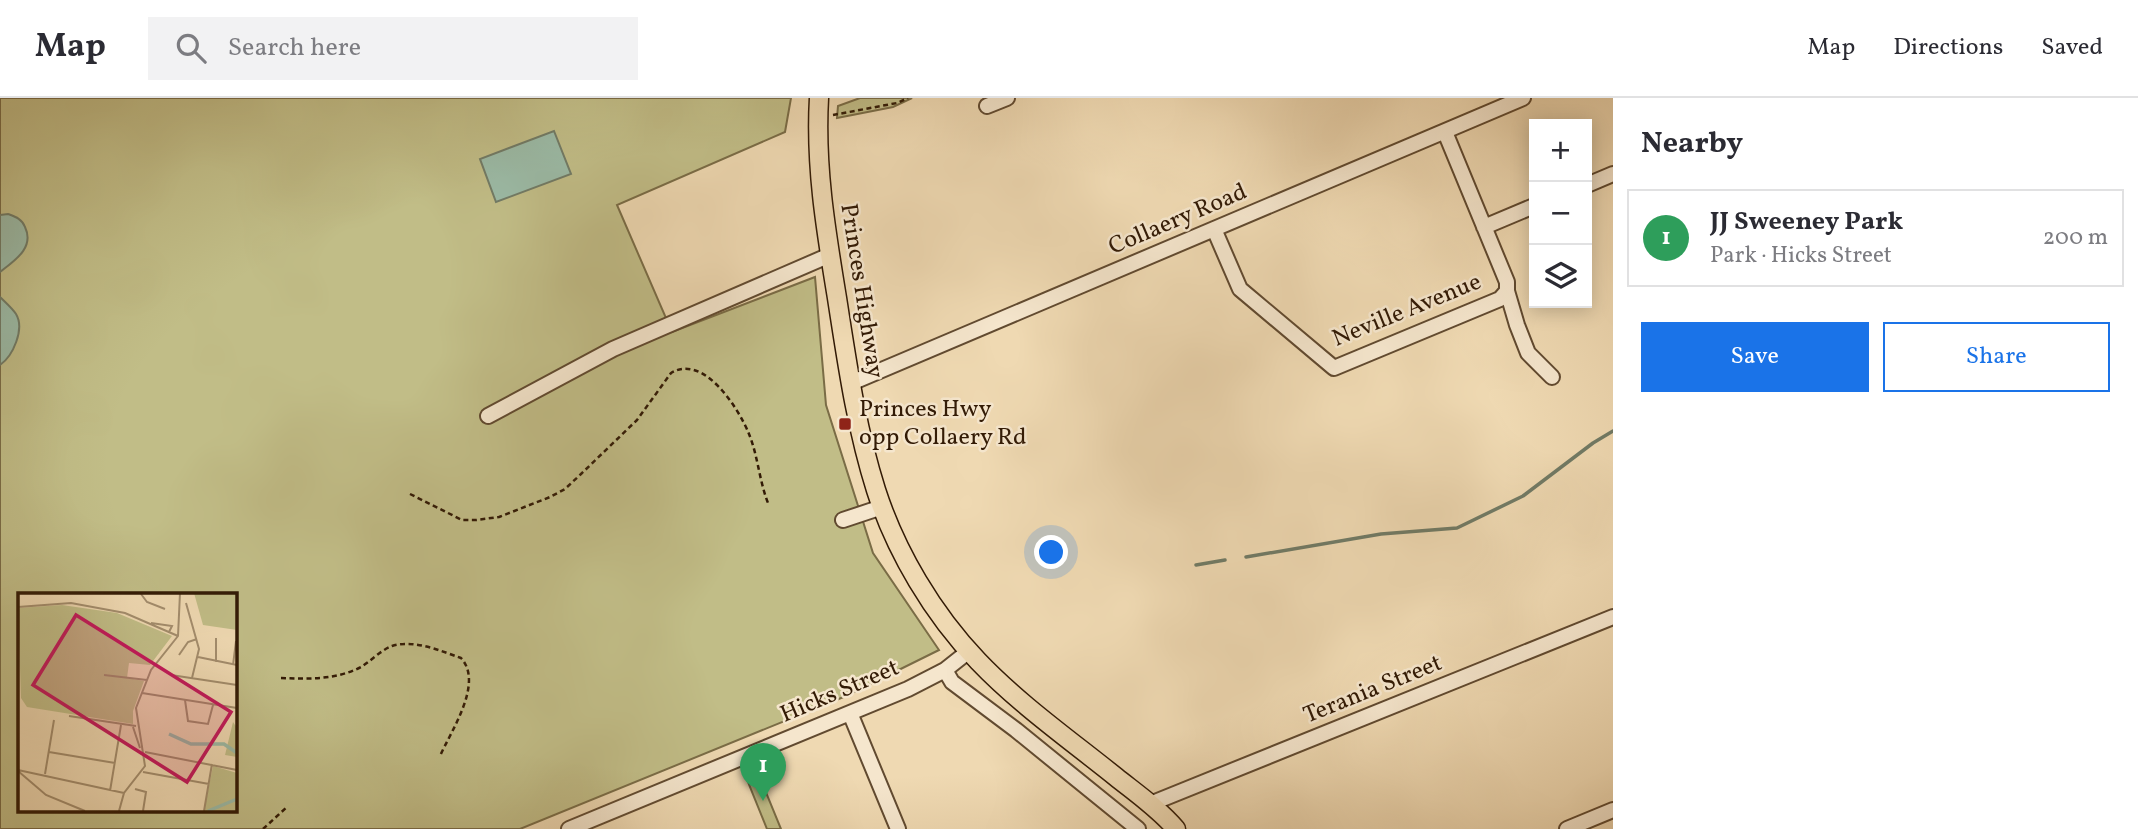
<!DOCTYPE html>
<html lang="en">
<head>
<meta charset="utf-8">
<style>
  :root { --surface:#fff; --page:#f2f2f3; --text:#2b2b33; --muted:#7c7c81; --line:#e1e1e2; --accent:#1a73e8 }
  body { margin:0; font-family:Vollkorn,serif; background:var(--page); color:var(--text) }
  .controls { position:absolute; right:21px; top:21px; display:grid; overflow:hidden; border-radius:0px; box-shadow:0 4px 18px #0003 }
  .controls button { width:63px; height:63px; display:grid; place-items:center; padding:0; border:0; border-bottom:2px solid var(--line); background:var(--surface); color:var(--text); font:35px sans-serif }
  .you { position:absolute; left:1052px; top:455px; width:24px; height:24px; margin:-18px; border:5px solid #fff; border-radius:50%; background:#1a73e8; box-shadow:0 0 0 10px #1a73e833 }
  .badge { display:grid; place-items:center; width:46px; height:46px; border-radius:50%; background:var(--accent); color:#fff; font-size:23px; font-weight:700 }
  .pin { position:absolute; translate:-50% -58px; filter:drop-shadow(0 2px 4px #0008) }
  .pin::after { content:''; position:absolute; top:37px; width:24px; height:21px; background:inherit; clip-path:polygon(0 0,100% 0,50% 100%) }
  .list { margin:0; padding:0; list-style:none }
  h2 { display:flex; justify-content:space-between; align-items:center; height:91px; margin:0; padding:0 28px; font-size:30px }
  h2 small { font-size:23px; font-weight:400; color:var(--muted) }
  .list li { display:grid; grid-template-columns:46px 1fr auto; gap:21px; align-items:center; box-sizing:border-box; height:98px; margin:0 14px 14px; padding:0 14px; border:2px solid var(--line); border-radius:0px }
  .list b { display:block; font-size:26px; white-space:nowrap }
  .list p { margin:0; font-size:23px; white-space:nowrap; color:var(--muted) }
  .list em { font-size:23px; font-style:normal; color:var(--muted) }
  .actions { display:flex; gap:14px; padding:21px 28px }
  .actions a { flex:1; padding:16px 0; border:2px solid var(--accent); border-radius:0px; text-align:center; font-size:24px; color:var(--accent) }
  .actions .main { background:var(--accent); color:#fff }
  .icon { flex:none; width:38px; height:38px; fill:none; stroke:currentColor; stroke-width:2; stroke-linecap:round; stroke-linejoin:round }
  .map { position:relative; flex:none; width:1613px; height:731px; overflow:hidden }
  header { display:flex; align-items:center; gap:42px; box-sizing:border-box; height:98px; padding:0 35px; background:var(--surface); border-bottom:2px solid var(--line) }
  header strong { font-size:33px }
  nav { display:flex; gap:38px; margin-inline-start:auto; font-size:24px }
  .search { width:490px; height:63px; background:var(--page); display:flex; align-items:center; gap:18px; box-sizing:border-box; padding:0 24px; border-radius:0px; color:var(--muted); font-size:26px }
  main { display:flex }
  aside { flex:1; background:var(--surface) }
  .map>svg:first-child { display:block }
</style>
</head>
<body>
<header>
<strong>Map</strong>
<div class="search"><svg class="icon" aria-label="search" viewBox="0 0 24 24"><circle cx="10" cy="10" r="6"/><path d="M15 15l6 6"/></svg>Search here</div>
<nav><a>Map</a><a>Directions</a><a>Saved</a></nav>
</header>
<main>
<div class="map">
<svg width="1613" height="731" viewBox="0 0 1613 731">
  <rect width="100%" height="100%" fill="#efd9b2"/>
  <filter id="stains"><feTurbulence type="fractalNoise" baseFrequency=".00286" numOctaves="4"/><feColorMatrix values="0 0 0 0 .2 0 0 0 0 .09 0 0 0 0 .02 0 0 0 .5 -.17"/></filter>
  <radialGradient id="worn" r=".72"><stop offset=".6" stop-color="#630" stop-opacity="0"/><stop offset="1" stop-color="#630" stop-opacity=".3"/></radialGradient>
  <path fill="#c1bd87" stroke="#7a6c46" stroke-width="2" fill-rule="evenodd" d="M0,0H791L785,34L617,107L672,234L815,179L826,307L873,455L939,552L846,598L520,731H0ZM19,496H234V712H19Z
    M860,0H912L893,9L837,20L838,8Z
    M756,670L781,731H767L744,674Z"/>
  <path fill="#9bbba7" stroke="#717b66" stroke-width="2" d="M554,33L571,76L496,104L480,61Z
    M8,116C16,119 22,121 25,129C35,150 14,163 0,174V117Z
    M0,199C5,204 12,210 16,216C25,231 13,258 0,267Z"/>
  <g fill="none" stroke-linecap="round" stroke-linejoin="round">
    <path stroke="#717b66" stroke-width="3.5" d="M1246,459L1381,436L1457,430L1523,398L1593,345L1613,333
      M1196,467L1225,462"/>
    <g stroke="#614a30" stroke-width="18">
      <path id="minor" d="M987,8L1007,0
        M1587,87L1613,76
        M1484,129L1534,108
        M1214,131L1240,191L1334,270L1500,201L1507,193V184L1445,34
        M1507,193L1517,227L1528,255L1552,279
        M851,285L1523,0
        M488,318L613,251L830,157
        M843,422L882,409
        M945,572L952,584L1016,632L1138,731
        M850,615L898,731
        M1150,706L1613,519
        M569,731L908,591L945,572L969,553
        M1567,731L1613,712"/>
    </g>
    <g stroke="#321a05" stroke-width="21">
      <path id="major" d="M819,0C815,68 826,133 837,200C847,264 856,329 876,392C896,454 933,516 978,563C1019,606 1070,642 1116,679C1136,695 1159,711 1176,731"/>
    </g>
    <path stroke="#321a05" stroke-width="2.5" stroke-dasharray="5 3.5" stroke-linecap="butt" d="M833,17L897,5L908,0
      M410,396L462,422H476L499,419L550,399L565,391L581,376L637,322L671,275C704,255 739,311 749,336C758,358 759,382 768,405
      M281,580C308,581 336,582 361,569C371,563 381,552 392,548C414,541 441,553 461,560C484,585 451,633 440,658
      M263,731L288,708"/>
    <use href="#minor" stroke="#f5e6cd" stroke-width="14"/>
    <use href="#major" stroke="#efd9b2" stroke-width="18"/>
  </g>
  <rect fill="#8f2418" stroke="#f5e6cd" stroke-width="2.5" x="838" y="319" width="14" height="14" rx="3.5"/>
  <g text-anchor="middle" dominant-baseline="central" stroke-width="5" stroke-linejoin="round" paint-order="stroke">
    <g font-size="24" fill="#321a05" stroke="#f5e6cd">
      <text transform="translate(1178 122) rotate(-23)">Collaery Road</text>
      <text transform="translate(861 193) rotate(81)">Princes Highway</text>
      <text transform="translate(1407 213) rotate(-22)">Neville Avenue</text>
      <text transform="translate(1373 592) rotate(-22)">Terania Street</text>
      <text transform="translate(840 594) rotate(-23)">Hicks Street</text>
    </g>
    <g font-size="24" fill="#321a05" stroke="#f5e6cd" text-anchor="start">
      <text x="859" y="312">Princes Hwy<tspan x="859" dy="28">opp Collaery Rd</tspan></text>
    </g>
  </g>
  <g transform="translate(18 495)">
    <rect width="219" height="219" fill="#efd9b2"/>
    <path d="M176,0H219V37L185,32ZM44,12L99,20L154,43L132,72L111,70L109,85L126,88L115,118V131L9,114L3,105L0,15ZM215,129L219,135V164L207,162ZM195,173L219,180V218H186Z" fill="#c1bd87"/>
    <path fill="none" stroke="#9bbba7" stroke-width="3.5" d="M151,141L173,151H206L219,160M190,218L219,206"/>
    <path fill="none" stroke="#a38d6d" stroke-width="2" d="M123,1L129,9L147,16M168,10L181,56L174,85M0,14L53,10L107,20L160,43M133,30L154,33L151,39M161,62L170,49L179,46M180,64L219,72M198,69V45M215,72L218,48M86,82L129,87M153,82L219,92M124,100L219,115M167,107L170,128L190,131L195,112M51,123L118,133M115,134L122,155M31,159L97,170M127,159L219,177M0,177L106,200M0,178L28,202L67,218M125,179L191,191M27,181L36,127M117,196L128,199L125,218M92,198L103,132M101,218L106,200L127,173L118,115L133,77L160,43L162,0M186,218L194,171"/>
    <path fill="#c2185b" fill-opacity="0.15" stroke="#c2185b" stroke-width="3.5" d="M58,22L213,119L169,189L15,92Z"/>
    <rect width="219" height="219" fill="none" stroke="#321a05" stroke-width="3.5"/>
  </g>
  <rect width="100%" height="100%" filter="url(#stains)"/>
  <rect width="100%" height="100%" fill="url(#worn)"/>
</svg>
<div class="controls">
<button>+</button>
<button>−</button>
<button><svg class="icon" aria-label="layers" viewBox="0 0 24 24"><path d="M12 4l9 5-9 5-9-5zM3 14l9 5 9-5"/></svg></button>
</div>
<div class="you"></div>
<div class="pin badge" style="left:763px;top:703px;background:#2e9e5b">1</div>
</div>
<aside>
<h2>Nearby<small></small></h2>
<ul class="list">
<li><span class="badge" style="background:#2e9e5b">1</span><div><b>JJ Sweeney Park</b><p>Park · Hicks Street</p></div><em>200 m</em></li>
</ul>
<div class="actions"><a class="main">Save</a><a>Share</a></div>
</aside>
</main>
</body>
</html>
